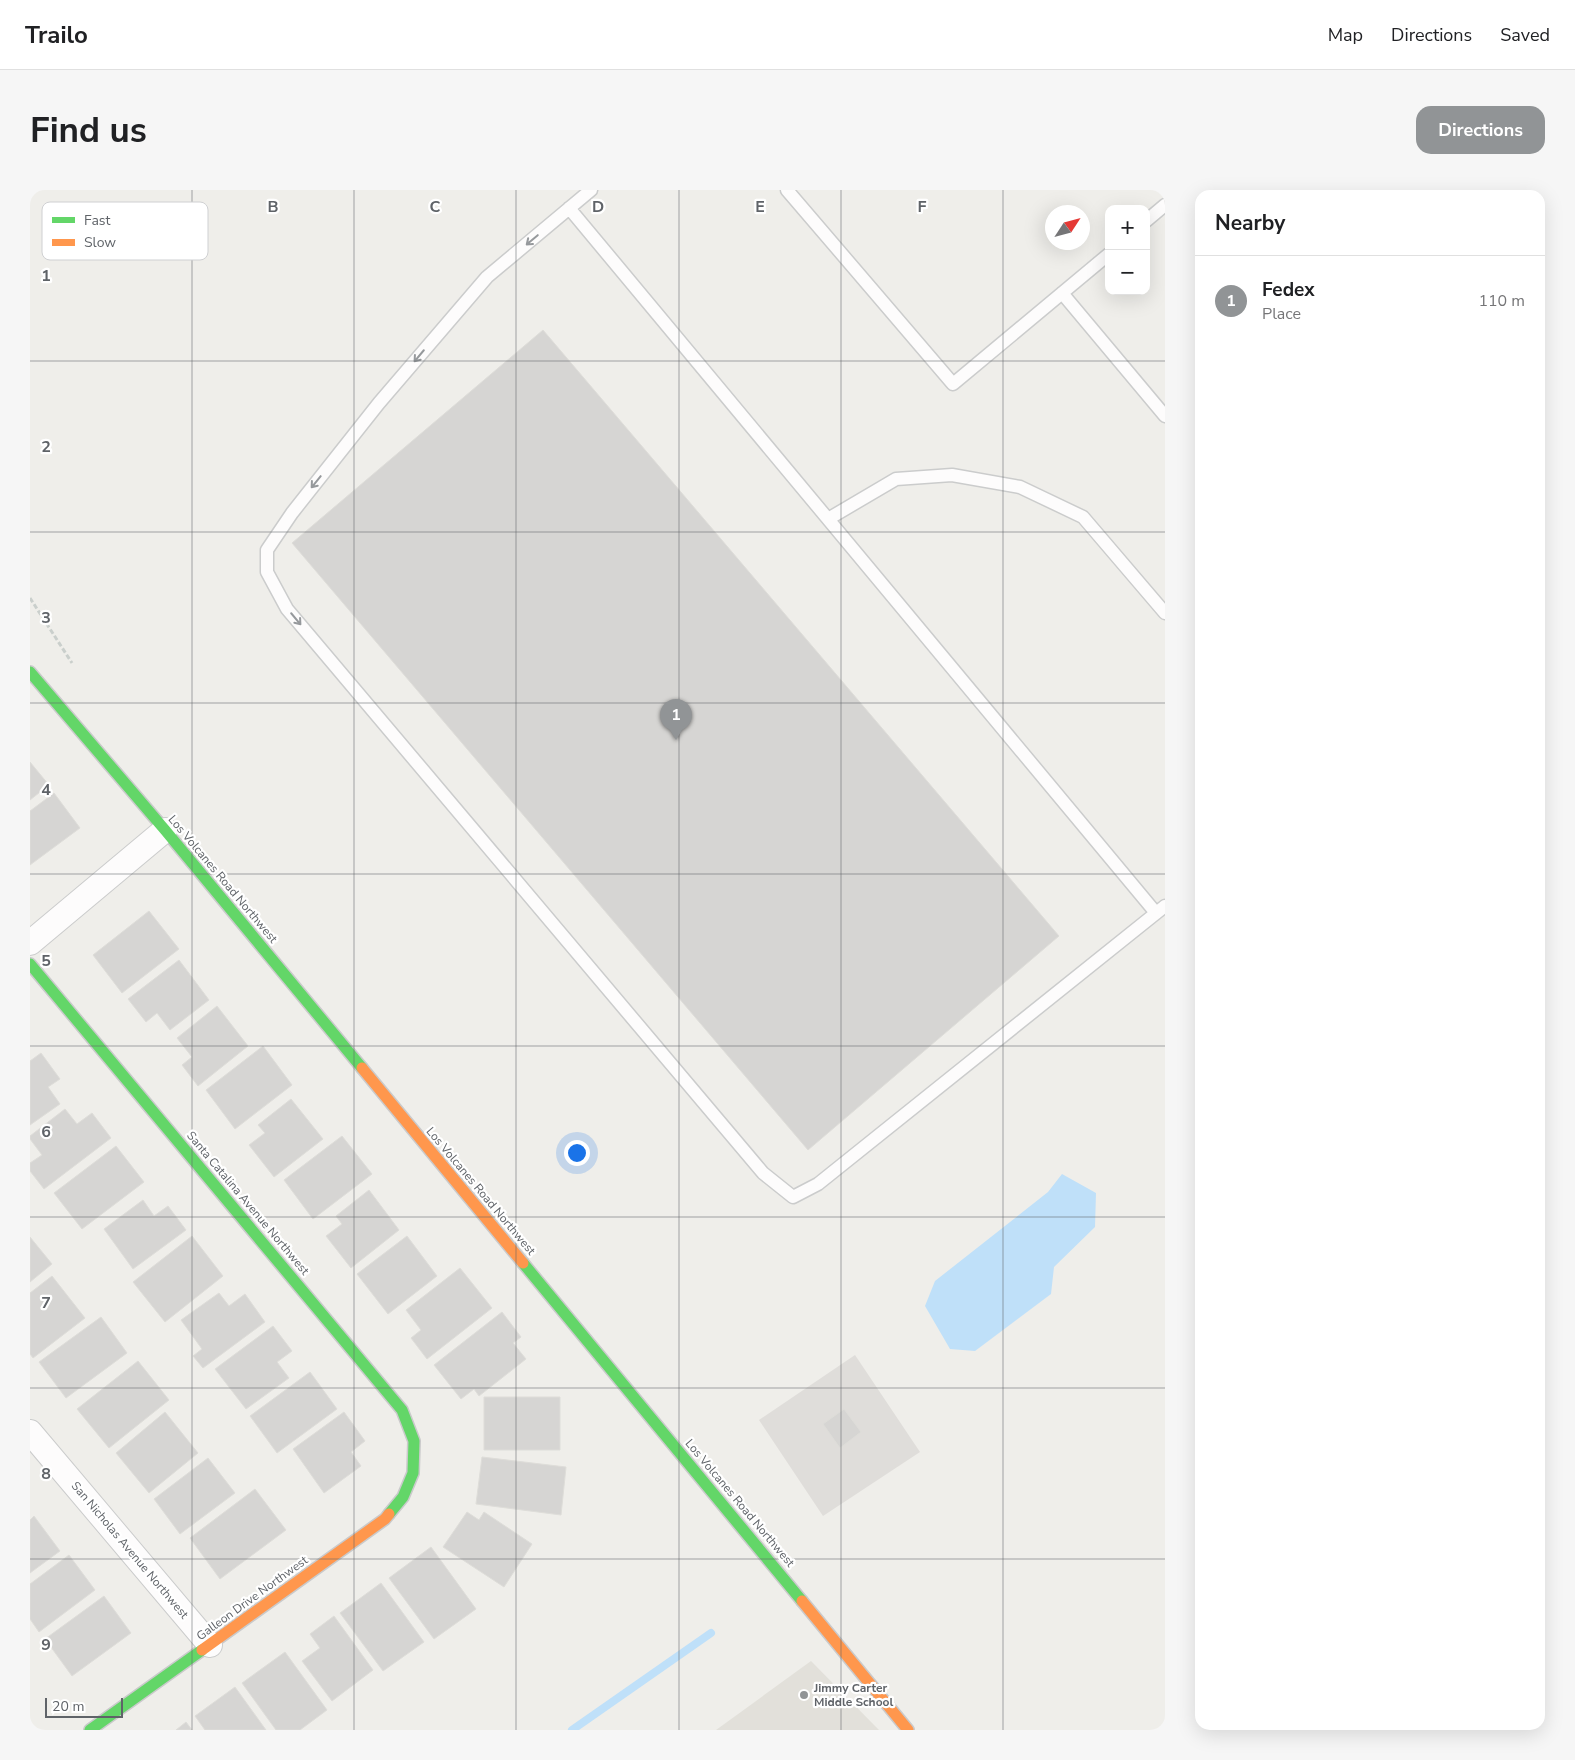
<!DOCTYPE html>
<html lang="en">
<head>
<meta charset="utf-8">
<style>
  :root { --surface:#fff; --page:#f6f6f6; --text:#202124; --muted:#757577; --line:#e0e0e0; --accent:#919496 }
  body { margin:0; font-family:"Nunito Sans",sans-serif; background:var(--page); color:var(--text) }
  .controls { position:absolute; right:15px; top:15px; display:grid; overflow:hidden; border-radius:10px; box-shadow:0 5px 20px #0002 }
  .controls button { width:45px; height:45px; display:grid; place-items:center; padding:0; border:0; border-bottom:1px solid var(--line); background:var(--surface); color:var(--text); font:25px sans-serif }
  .compass { position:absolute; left:1015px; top:15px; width:45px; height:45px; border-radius:50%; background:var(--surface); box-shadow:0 5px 20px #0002; rotate:54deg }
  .scale { position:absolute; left:15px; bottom:12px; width:78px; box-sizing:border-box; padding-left:5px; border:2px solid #5f6368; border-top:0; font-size:14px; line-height:18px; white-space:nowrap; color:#5f6368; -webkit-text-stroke:4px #fff; paint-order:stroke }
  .you { position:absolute; left:546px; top:962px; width:18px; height:18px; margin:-12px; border:4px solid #fff; border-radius:50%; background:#1a73e8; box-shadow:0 0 0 8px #1a73e833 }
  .badge { display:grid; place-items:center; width:32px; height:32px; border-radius:50%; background:var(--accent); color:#fff; font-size:16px; font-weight:700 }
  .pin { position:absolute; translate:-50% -41px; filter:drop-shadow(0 1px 2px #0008) }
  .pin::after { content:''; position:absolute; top:26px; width:18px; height:15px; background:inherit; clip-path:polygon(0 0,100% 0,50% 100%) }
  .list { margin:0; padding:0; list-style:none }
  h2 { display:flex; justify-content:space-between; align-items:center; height:65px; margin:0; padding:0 20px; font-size:21px }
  h2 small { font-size:16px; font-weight:400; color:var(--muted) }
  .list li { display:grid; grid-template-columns:32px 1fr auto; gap:15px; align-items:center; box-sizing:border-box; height:90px; padding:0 20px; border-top:1px solid var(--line) }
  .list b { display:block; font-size:19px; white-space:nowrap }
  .list p { margin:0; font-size:16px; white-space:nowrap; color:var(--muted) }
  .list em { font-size:16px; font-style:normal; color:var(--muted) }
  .map { position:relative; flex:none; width:1135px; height:1540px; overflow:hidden; border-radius:15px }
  header { display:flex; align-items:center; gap:30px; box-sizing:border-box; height:70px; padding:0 25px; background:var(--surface); border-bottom:1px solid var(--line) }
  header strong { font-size:24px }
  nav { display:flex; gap:28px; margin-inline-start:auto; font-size:18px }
  .intro { display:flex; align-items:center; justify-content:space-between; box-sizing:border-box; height:120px; padding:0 30px }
  h1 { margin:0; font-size:35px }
  .button { padding:12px 22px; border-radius:15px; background:var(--accent); color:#fff; font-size:18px; font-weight:700 }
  main { display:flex; gap:30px; padding:0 30px }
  aside { flex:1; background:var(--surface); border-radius:15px; box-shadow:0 5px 20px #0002 }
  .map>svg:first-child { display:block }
</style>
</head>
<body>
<header>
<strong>Trailo</strong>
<nav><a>Map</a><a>Directions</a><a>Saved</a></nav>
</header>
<div class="intro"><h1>Find us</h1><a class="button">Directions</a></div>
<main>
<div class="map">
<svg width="1135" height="1540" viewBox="0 0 1135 1540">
  <rect width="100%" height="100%" fill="#efeeea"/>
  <path fill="#dfddda" d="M825,1165L890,1262L793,1326L729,1230Z"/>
  <path fill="#e2e0da" d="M781,1471L849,1540H686Z"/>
  <path fill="#bfe0f9" d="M1032,984L1066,1003L1065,1037L1024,1077L1021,1104L945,1161L920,1159L895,1116L905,1091L1018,1002Z"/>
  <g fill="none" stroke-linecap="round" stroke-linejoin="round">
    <path stroke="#bfe0f9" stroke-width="8" d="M542,1540L681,1443"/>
  </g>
  <path fill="#d6d5d3" stroke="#deddd9" d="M513,140L1029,746L778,960L262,353Z
    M0,572L19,595L0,610Z
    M24,603L50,638L0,675V621Z
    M119,721L149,759L92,803L63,765Z
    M149,770L179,810L140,840L127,823L116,832L98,809Z
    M187,816L218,856L168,896L152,875L162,867L147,848Z
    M233,856L262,895L205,939L176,900Z
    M11,863L30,889L18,897L30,914L0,935V871Z
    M261,909L293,949L244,987L219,955L235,943L228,935Z
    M35,919L47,934L62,923L81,948L14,999L0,981V973L12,965L0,949V946Z
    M312,946L342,984L283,1029L254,990Z
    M86,956L114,992L52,1039L24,1003Z
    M339,1000L369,1040L321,1078L296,1046L312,1034L306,1026Z
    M113,1010L124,1026L138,1016L156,1040L103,1079L74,1039Z
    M162,1046L193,1086L135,1132L103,1092Z
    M377,1046L407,1086L358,1124L327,1084Z
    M0,1047L22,1074L0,1092Z
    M430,1078L462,1118L397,1169L381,1148L391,1140L376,1120Z
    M22,1086L55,1128L3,1168L0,1164V1103Z
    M189,1103L199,1116L215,1104L235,1132L173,1178L163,1166L172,1159L151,1130Z
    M472,1122L491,1147L483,1153L496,1169L449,1206L444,1199L431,1209L404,1175Z
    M71,1127L97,1163L36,1208L9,1172Z
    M243,1136L262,1161L247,1172L259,1188L216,1219L185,1179Z
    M108,1171L139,1210L79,1258L47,1219Z
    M280,1182L307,1219L247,1263L220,1226Z
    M454,1207H530V1260H454Z
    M814,1219L831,1242L810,1258L793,1234Z
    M135,1222L168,1263L119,1303L86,1263Z
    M314,1222L335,1251L321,1262L331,1276L294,1303L263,1259Z
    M452,1267L536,1277L531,1325L446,1314Z
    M178,1268L205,1303L150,1344L124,1309Z
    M225,1299L256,1340L190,1389L160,1348Z
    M437,1322L449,1330L454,1322L502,1354L474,1397L413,1357Z
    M4,1326L30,1361L0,1383V1330Z
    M401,1357L446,1419L404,1449L359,1388Z
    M39,1365L65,1400L9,1442L0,1429V1394Z
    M351,1393L394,1452L353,1481L310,1423Z
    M74,1406L101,1443L42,1486L15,1449Z
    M304,1426L343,1480L302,1511L272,1471L290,1458L280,1444Z
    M255,1462L297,1520L270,1540H246L212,1493Z
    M205,1497L236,1540H175L165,1526Z
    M156,1532L162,1540H146Z"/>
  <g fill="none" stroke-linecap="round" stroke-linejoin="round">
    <g stroke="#cbcccc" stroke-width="15">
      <path id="lane" d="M561,0L457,87L349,213L262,323L237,360V382L257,419L733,983L763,1007L788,994L1135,716
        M757,0L923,194L1079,64
        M539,18L1126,723
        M1116,31L1135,15
        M1032,103L1135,226
        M798,329L866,289L922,285L990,297L1053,327L1135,423"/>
    </g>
    <g stroke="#cbcccc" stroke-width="26">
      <path id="street" d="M0,753L135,640
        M0,1242L180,1455"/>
    </g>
    <g stroke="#cacacb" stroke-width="14">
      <path id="fast" d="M0,482L135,640L332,878
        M0,774L372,1220L384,1251L383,1283L373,1307L359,1324
        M493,1073L772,1411
        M60,1540L172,1460"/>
    </g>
    <g stroke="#cacacb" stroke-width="14">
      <path id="slow" d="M332,878L493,1073
        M772,1411L878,1540
        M172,1460L355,1329L359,1324"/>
    </g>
    <path stroke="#cacfcc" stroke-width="3" stroke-dasharray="5 2.5" stroke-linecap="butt" d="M0,408L42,473"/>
    <use href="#lane" stroke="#fdfcfc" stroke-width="12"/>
    <use href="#street" stroke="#fdfcfc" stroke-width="24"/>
    <use href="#fast" stroke="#63d668" stroke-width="11"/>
    <use href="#slow" stroke="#ff974d" stroke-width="11"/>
  </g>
  <defs><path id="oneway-shaft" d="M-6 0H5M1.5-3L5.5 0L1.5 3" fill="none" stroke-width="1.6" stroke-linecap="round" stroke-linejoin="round" transform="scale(1.25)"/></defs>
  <g stroke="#96999c">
    <use href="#oneway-shaft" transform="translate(502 50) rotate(140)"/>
    <use href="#oneway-shaft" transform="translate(389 166) rotate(130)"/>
    <use href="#oneway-shaft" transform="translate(286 292) rotate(129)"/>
    <use href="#oneway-shaft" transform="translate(266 429) rotate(50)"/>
  </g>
  <path fill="none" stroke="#5f6368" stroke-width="1" stroke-opacity="0.55" d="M162,0V1540M324,0V1540M486,0V1540M649,0V1540M811,0V1540M973,0V1540M0,171H1135M0,342H1135M0,513H1135M0,684H1135M0,856H1135M0,1027H1135M0,1198H1135M0,1369H1135"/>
  <circle fill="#919496" stroke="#fff" stroke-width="2" cx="774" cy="1505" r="5"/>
  <g text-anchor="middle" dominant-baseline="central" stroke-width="4.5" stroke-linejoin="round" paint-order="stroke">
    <g font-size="12" fill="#5f6368" stroke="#fff">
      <text transform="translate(193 689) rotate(50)">Los Volcanes Road Northwest</text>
      <text transform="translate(451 1001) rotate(50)">Los Volcanes Road Northwest</text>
      <text transform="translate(218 1013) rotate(50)">Santa Catalina Avenue Northwest</text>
      <text transform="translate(710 1313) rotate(50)">Los Volcanes Road Northwest</text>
      <text transform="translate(100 1360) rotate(50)">San Nicholas Avenue Northwest</text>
      <text transform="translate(222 1408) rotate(-36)">Galleon Drive Northwest</text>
    </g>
    <g font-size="12" font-weight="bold" fill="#5f6368" stroke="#fff" text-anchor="start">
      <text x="784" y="1498">Jimmy Carter<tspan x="784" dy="14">Middle School</tspan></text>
    </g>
  </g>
  <rect x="12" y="12" width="166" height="58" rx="8" fill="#fff" stroke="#cfd0d2" stroke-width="1"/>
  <rect x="22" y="27" width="23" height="6" fill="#63d668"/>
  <rect x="22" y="49" width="23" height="7" fill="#ff974d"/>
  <g font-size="14" fill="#5f6368">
    <text x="54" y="35">Fast</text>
    <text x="54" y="57">Slow</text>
  </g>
  <g font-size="16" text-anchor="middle" font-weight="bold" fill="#5f6368" stroke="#fff" stroke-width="4.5" stroke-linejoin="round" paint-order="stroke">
    <text x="243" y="22">B</text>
    <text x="405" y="22">C</text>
    <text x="568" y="22">D</text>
    <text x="730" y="22">E</text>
    <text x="892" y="22">F</text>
    <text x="16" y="91">1</text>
    <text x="16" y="262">2</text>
    <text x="16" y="433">3</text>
    <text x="16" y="605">4</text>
    <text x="16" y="776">5</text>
    <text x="16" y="947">6</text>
    <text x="16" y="1118">7</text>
    <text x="16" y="1289">8</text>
    <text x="16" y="1460">9</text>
  </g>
</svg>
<div class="controls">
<button>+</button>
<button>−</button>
</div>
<svg class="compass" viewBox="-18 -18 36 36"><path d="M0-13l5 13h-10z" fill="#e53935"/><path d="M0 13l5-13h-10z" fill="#757577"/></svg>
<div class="scale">20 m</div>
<div class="you"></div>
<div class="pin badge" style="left:646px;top:550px">1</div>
</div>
<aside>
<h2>Nearby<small></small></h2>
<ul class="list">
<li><span class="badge">1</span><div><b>Fedex</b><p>Place</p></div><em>110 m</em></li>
</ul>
</aside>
</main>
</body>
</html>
